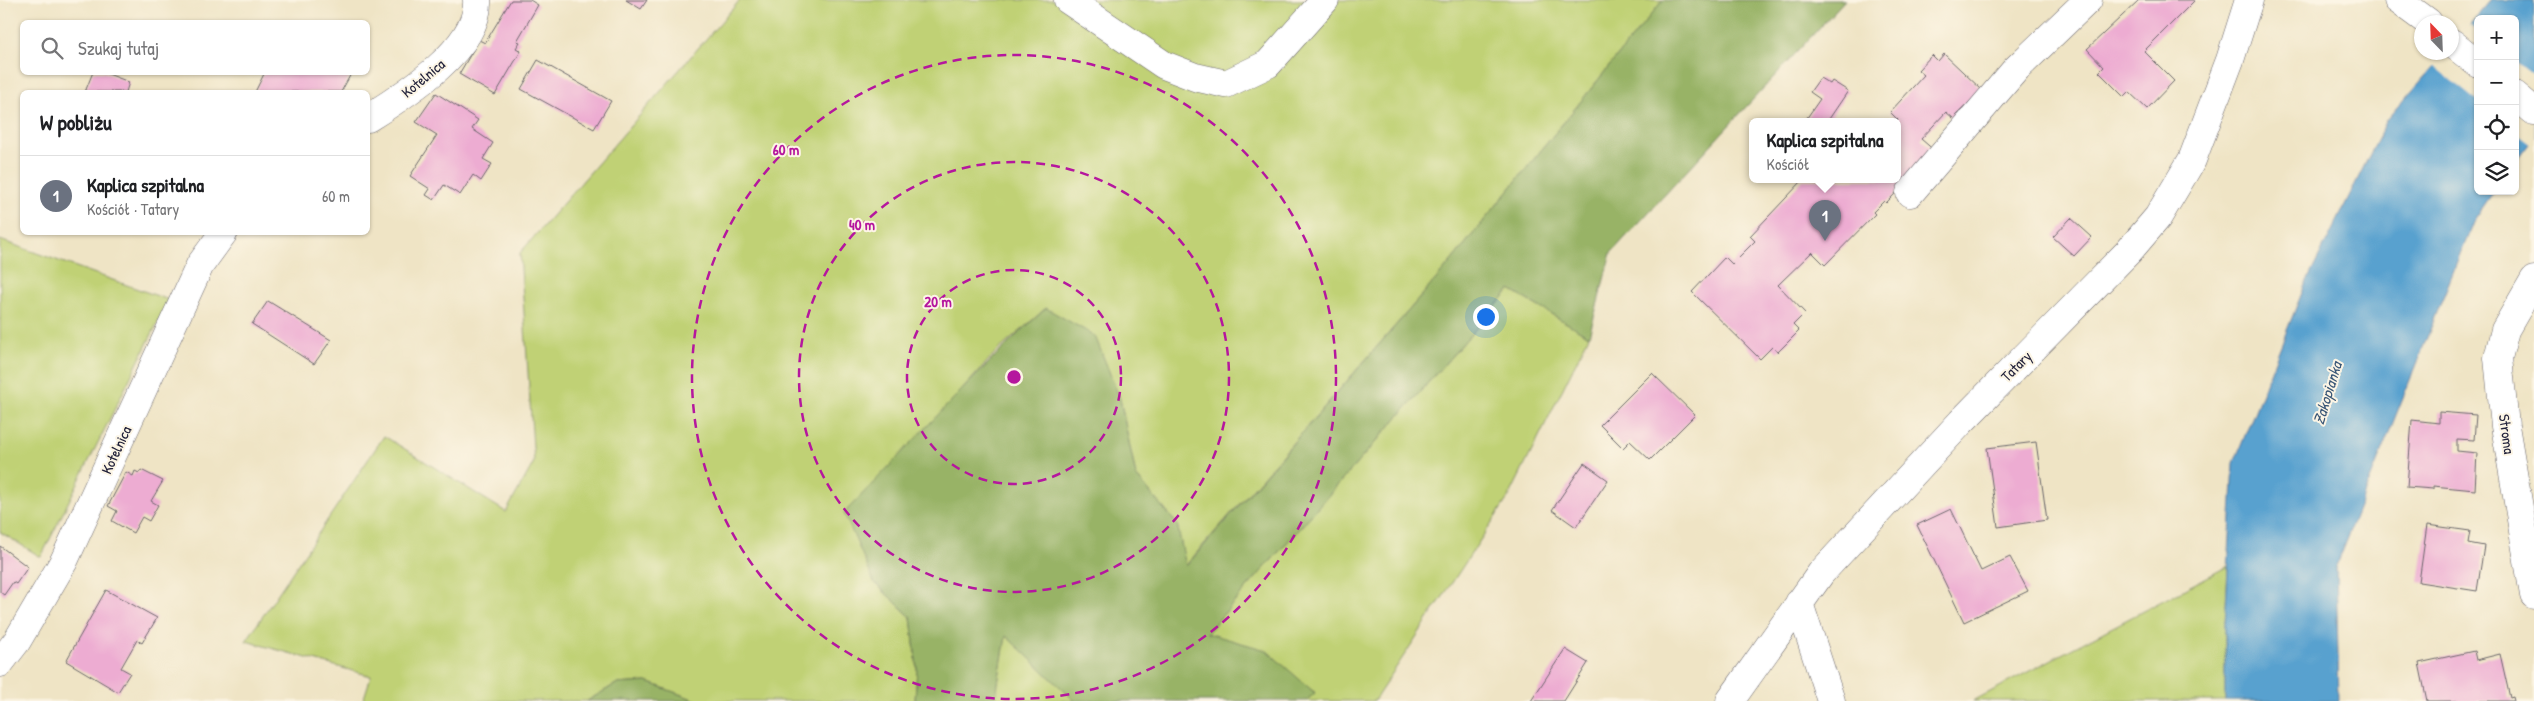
<!DOCTYPE html>
<html lang="pl">
<head>
<meta charset="utf-8">
<style>
  :root { --surface:#fff; --page:#f2f2f2; --text:#202124; --muted:#757577; --line:#e0e0e0; --accent:#b5179e }
  body { margin:0; font-family:"Patrick Hand",sans-serif; background:var(--page); color:var(--text) }
  .controls { position:absolute; right:15px; top:15px; display:grid; overflow:hidden; border-radius:8px; box-shadow:0 1px 4px #0004 }
  .controls button { width:45px; height:45px; display:grid; place-items:center; padding:0; border:0; border-bottom:1px solid var(--line); background:var(--surface); color:var(--text); font:25px sans-serif }
  .compass { position:absolute; left:2414px; top:15px; width:45px; height:45px; border-radius:50%; background:var(--surface); box-shadow:0 1px 4px #0004; rotate:337deg }
  .you { position:absolute; left:1485px; top:316px; width:18px; height:18px; margin:-12px; border:4px solid #fff; border-radius:50%; background:#1a73e8; box-shadow:0 0 0 8px #1a73e833 }
  .badge { display:grid; place-items:center; width:32px; height:32px; border-radius:50%; background:var(--accent); color:#fff; font-size:16px; font-weight:700 }
  .pin { position:absolute; translate:-50% -41px; filter:drop-shadow(0 1px 2px #0008) }
  .pin::after { content:''; position:absolute; top:26px; width:18px; height:15px; background:inherit; clip-path:polygon(0 0,100% 0,50% 100%) }
  .popup { position:absolute; left:1749px; top:118px; width:152px; height:65px; box-sizing:border-box; display:grid; place-content:center; border-radius:8px; background:var(--surface); filter:drop-shadow(0 1px 4px #0005); font-size:16px; white-space:nowrap; color:var(--muted) }
  .popup b { font-size:19px; color:var(--text) }
  .popup::after { content:''; position:absolute; left:50%; top:100%; margin-left:-10px; border:10px solid transparent; border-top-color:var(--surface) }
  .list { margin:0; padding:0; list-style:none }
  h2 { display:flex; justify-content:space-between; align-items:center; height:65px; margin:0; padding:0 20px; font-size:21px }
  h2 small { font-size:16px; font-weight:400; color:var(--muted) }
  .list li { display:grid; grid-template-columns:32px 1fr auto; gap:15px; align-items:center; box-sizing:border-box; height:80px; padding:0 20px; border-top:1px solid var(--line) }
  .list b { display:block; font-size:19px; white-space:nowrap }
  .list p { margin:0; font-size:16px; white-space:nowrap; color:var(--muted) }
  .list em { font-size:16px; font-style:normal; color:var(--muted) }
  .icon { flex:none; width:28px; height:28px; fill:none; stroke:currentColor; stroke-width:2; stroke-linecap:round; stroke-linejoin:round }
  .map { position:relative; flex:none; width:2534px; height:701px; overflow:hidden }
  .search { position:absolute; background:var(--surface); box-shadow:0 1px 4px #0004; left:20px; top:20px; width:350px; height:55px; display:flex; align-items:center; gap:12px; box-sizing:border-box; padding:0 18px; border-radius:8px; color:var(--muted); font-size:19px }
  .panel { position:absolute; background:var(--surface); box-shadow:0 1px 4px #0004; left:20px; top:90px; width:350px; height:145px; border-radius:8px }
  .map>svg:first-child { display:block }
</style>
</head>
<body>
<div class="map">
<svg width="2534" height="701" viewBox="0 0 2534 701">
  <rect width="100%" height="100%" fill="#fcf5e5"/>
  <filter id="ink" filterUnits="userSpaceOnUse"><feTurbulence type="fractalNoise" baseFrequency=".02" numOctaves="2"/><feDisplacementMap in="SourceGraphic" scale="10" xChannelSelector="R" yChannelSelector="G"/><feConvolveMatrix kernelMatrix="1 2 1 2 8 2 1 2 1" color-interpolation-filters="sRGB"/></filter>
  <filter id="wash" filterUnits="userSpaceOnUse"><feTurbulence type="fractalNoise" baseFrequency=".0096" numOctaves="4" result="noise"/><feDisplacementMap in="SourceGraphic" scale="20" xChannelSelector="R" yChannelSelector="G"/><feGaussianBlur stdDeviation="1.12" result="paint"/><feColorMatrix in="noise" values="0 0 0 0 0 0 0 0 0 0 0 0 0 0 0 0 0 1.4 0 .05"/><feComposite in="paint" operator="in"/></filter>
  <g filter="url(#wash)">
    <rect width="100%" height="100%" fill="#efe4c5"/>
    <path fill="#c0d174" stroke="#717a58" d="M740,0H1663L1444,270L1185,566L1177,524L1136,476L1120,399L1046,308L994,354L930,426L874,582L911,617L917,668L915,701H698L647,682L616,684L587,701H363L371,676L246,641L384,436L506,512L534,462L520,253Z
      M0,240L169,300L41,557L0,532Z
      M1510,290L1589,336L1510,495L1374,701H1306L1315,692L1207,633Z
      M2228,566L2225,624V701H1973Z
      M1006,635L1069,693L1075,701H995Z"/>
    <path fill="#98b366" stroke="#5d6a50" d="M1663,0H1845L1611,253L1589,336L1510,290L1207,633L1266,650L1315,693L1306,701H1075L1006,636L995,701H915L917,668L911,617L874,582L844,513C911,445 975,372 1046,308L1095,336L1120,399L1136,476L1177,524L1186,566L1444,270Z
      M647,682L698,701H587L616,684Z"/>
    <path fill="#58a1cf" stroke="#3d6285" d="M2491,0H2534V137L2515,163V19H2478V191H2494L2474,220L2336,565L2339,701H2225V624L2234,463L2305,285L2387,120Z"/>
    <path fill="#efe4c5" d="M2468,23L2478,30V102L2432,65Z
      M2515,61L2534,76V142L2531,145L2515,133Z"/>
    <g id="blocks">
      <path fill="#edacd2" d="M511,0H530L538,5L517,41L520,42L516,48L521,51L495,95L459,74L479,40L485,43Z
        M626,0H647L641,9Z
        M2139,0H2195L2144,51L2174,81L2147,109L2129,92L2124,97L2099,72L2104,67L2087,49Z
        M1944,54L1982,90L1953,118L1946,112L1921,139L1936,152L1886,203L1884,201L1873,212L1875,214L1825,265L1812,252L1778,285L1805,313L1793,325L1799,331L1778,352L1772,347L1760,359L1692,292L1725,257L1732,264L1755,241L1750,236L1803,180H1898L1896,122L1898,120L1890,112L1924,75L1918,70L1932,55L1938,61Z
        M538,60L611,101L594,129L521,89Z
        M93,72H103L129,82L126,92H85Z
        M265,72H352L341,92H255Z
        M1820,78L1830,84L1832,81L1848,91L1827,122H1804L1820,99L1810,92Z
        M436,93L478,120L472,129L493,143L483,159L492,164L481,181L473,175L460,195L444,185L434,200L426,195L430,189L410,176L437,135L416,122Z
        M2071,218L2092,237L2074,256L2053,237Z
        M268,301L331,340L314,364L252,324Z
        M1652,373L1695,415L1650,460L1630,441L1623,448L1600,425Z
        M2439,412L2476,415L2474,440L2457,439V451L2477,453L2475,490L2433,486V489L2407,487L2412,420L2439,423Z
        M2036,442L2047,520L1998,527L1987,448Z
        M1584,463L1608,480L1576,527L1552,510Z
        M141,470L163,481L151,501L158,505L149,521L142,517L133,533L112,521L117,511L108,506L126,472L133,476L135,471L139,473Z
        M1951,509L1981,571L2010,557L2028,591L1964,622L1917,525Z
        M2427,525L2470,531L2468,543L2484,546L2477,591L2419,582Z
        M0,546L28,567L16,584L13,582L4,595L0,592Z
        M106,590L157,618L142,643L137,640L121,668L130,673L118,692L66,661Z
        M1565,649L1588,663L1564,701H1531Z
        M2474,651L2476,660L2500,654L2510,698L2513,697L2514,701H2427L2419,663Z"/>
    </g>
  </g>
  <g filter="url(#ink)">
    <use href="#blocks" fill-opacity="0" stroke="#6a666b" stroke-width="1"/>
    <g fill="none" stroke-linecap="round" stroke-linejoin="round">
      <g stroke="#6a666b" stroke-width="29">
        <path id="minor" d="M1068,0L1164,65L1195,77L1226,84L1268,64L1325,0
          M2398,0L2428,22
          M2452,43L2478,64
          M2515,95L2534,111
          M368,118C403,96 480,48 477,0
          M1910,193L2016,69L2088,0
          M2534,280L2505,330L2498,358L2505,426L2534,595
          M1799,603L1831,701
          M0,663L17,641L64,561L200,265L224,232
          M1730,701L1821,573L1961,422L2129,251L2158,217L2192,160L2230,60L2249,0"/>
      </g>
      <use href="#minor" stroke="#fff" stroke-width="28"/>
    </g>
  </g>
  <g fill="none" stroke="#b5179e" stroke-width="2.5" stroke-dasharray="9 6">
    <circle cx="1014" cy="377" r="107"/>
    <circle cx="1014" cy="377" r="215"/>
    <circle cx="1014" cy="377" r="322"/>
  </g>
  <g text-anchor="middle" dominant-baseline="central" stroke-width="4" stroke-linejoin="round" paint-order="stroke">
    <g font-size="15" fill="#22223b" stroke="#fcf5e5">
      <text transform="translate(423 78) rotate(-40)">Kotelnica</text>
      <text transform="translate(2016 366) rotate(-45)">Tatary</text>
      <text transform="translate(2507 434) rotate(82)">Stroma</text>
      <text transform="translate(116 450) rotate(-65)">Kotelnica</text>
    </g>
    <g font-size="16" font-style="italic" fill="#385576" stroke="#fcf5e5">
      <text transform="translate(2327 393) rotate(-73)">Zakopianka</text>
    </g>
  </g>
  <circle cx="1014" cy="377" r="8" fill="#b5179e" stroke="#fcf5e5" stroke-width="2.5"/>
  <g font-size="15" text-anchor="middle" font-weight="bold" fill="#b5179e" stroke="#fcf5e5" stroke-width="4" stroke-linejoin="round" paint-order="stroke">
    <text x="786" y="155">60 m</text>
    <text x="862" y="230">40 m</text>
    <text x="938" y="307">20 m</text>
  </g>
</svg>
<div class="controls">
<button>+</button>
<button>−</button>
<button><svg class="icon" aria-label="locate" viewBox="0 0 24 24"><circle cx="12" cy="12" r="6"/><path d="M12 2v4M12 18v4M2 12h4M18 12h4"/></svg></button>
<button><svg class="icon" aria-label="layers" viewBox="0 0 24 24"><path d="M12 4l9 5-9 5-9-5zM3 14l9 5 9-5"/></svg></button>
</div>
<svg class="compass" viewBox="-18 -18 36 36"><path d="M0-13l5 13h-10z" fill="#e53935"/><path d="M0 13l5-13h-10z" fill="#757577"/></svg>
<div class="you"></div>
<div class="pin badge" style="left:1825px;top:241px;background:#6b7280">1</div>
<div class="popup"><b>Kaplica szpitalna</b>Kościół</div>
<div class="search"><svg class="icon" aria-label="search" viewBox="0 0 24 24"><circle cx="10" cy="10" r="6"/><path d="M15 15l6 6"/></svg>Szukaj tutaj</div>
<section class="panel">
<h2>W pobliżu<small></small></h2>
<ul class="list">
<li><span class="badge" style="background:#6b7280">1</span><div><b>Kaplica szpitalna</b><p>Kościół · Tatary</p></div><em>60 m</em></li>
</ul>
</section>
</div>
</body>
</html>
